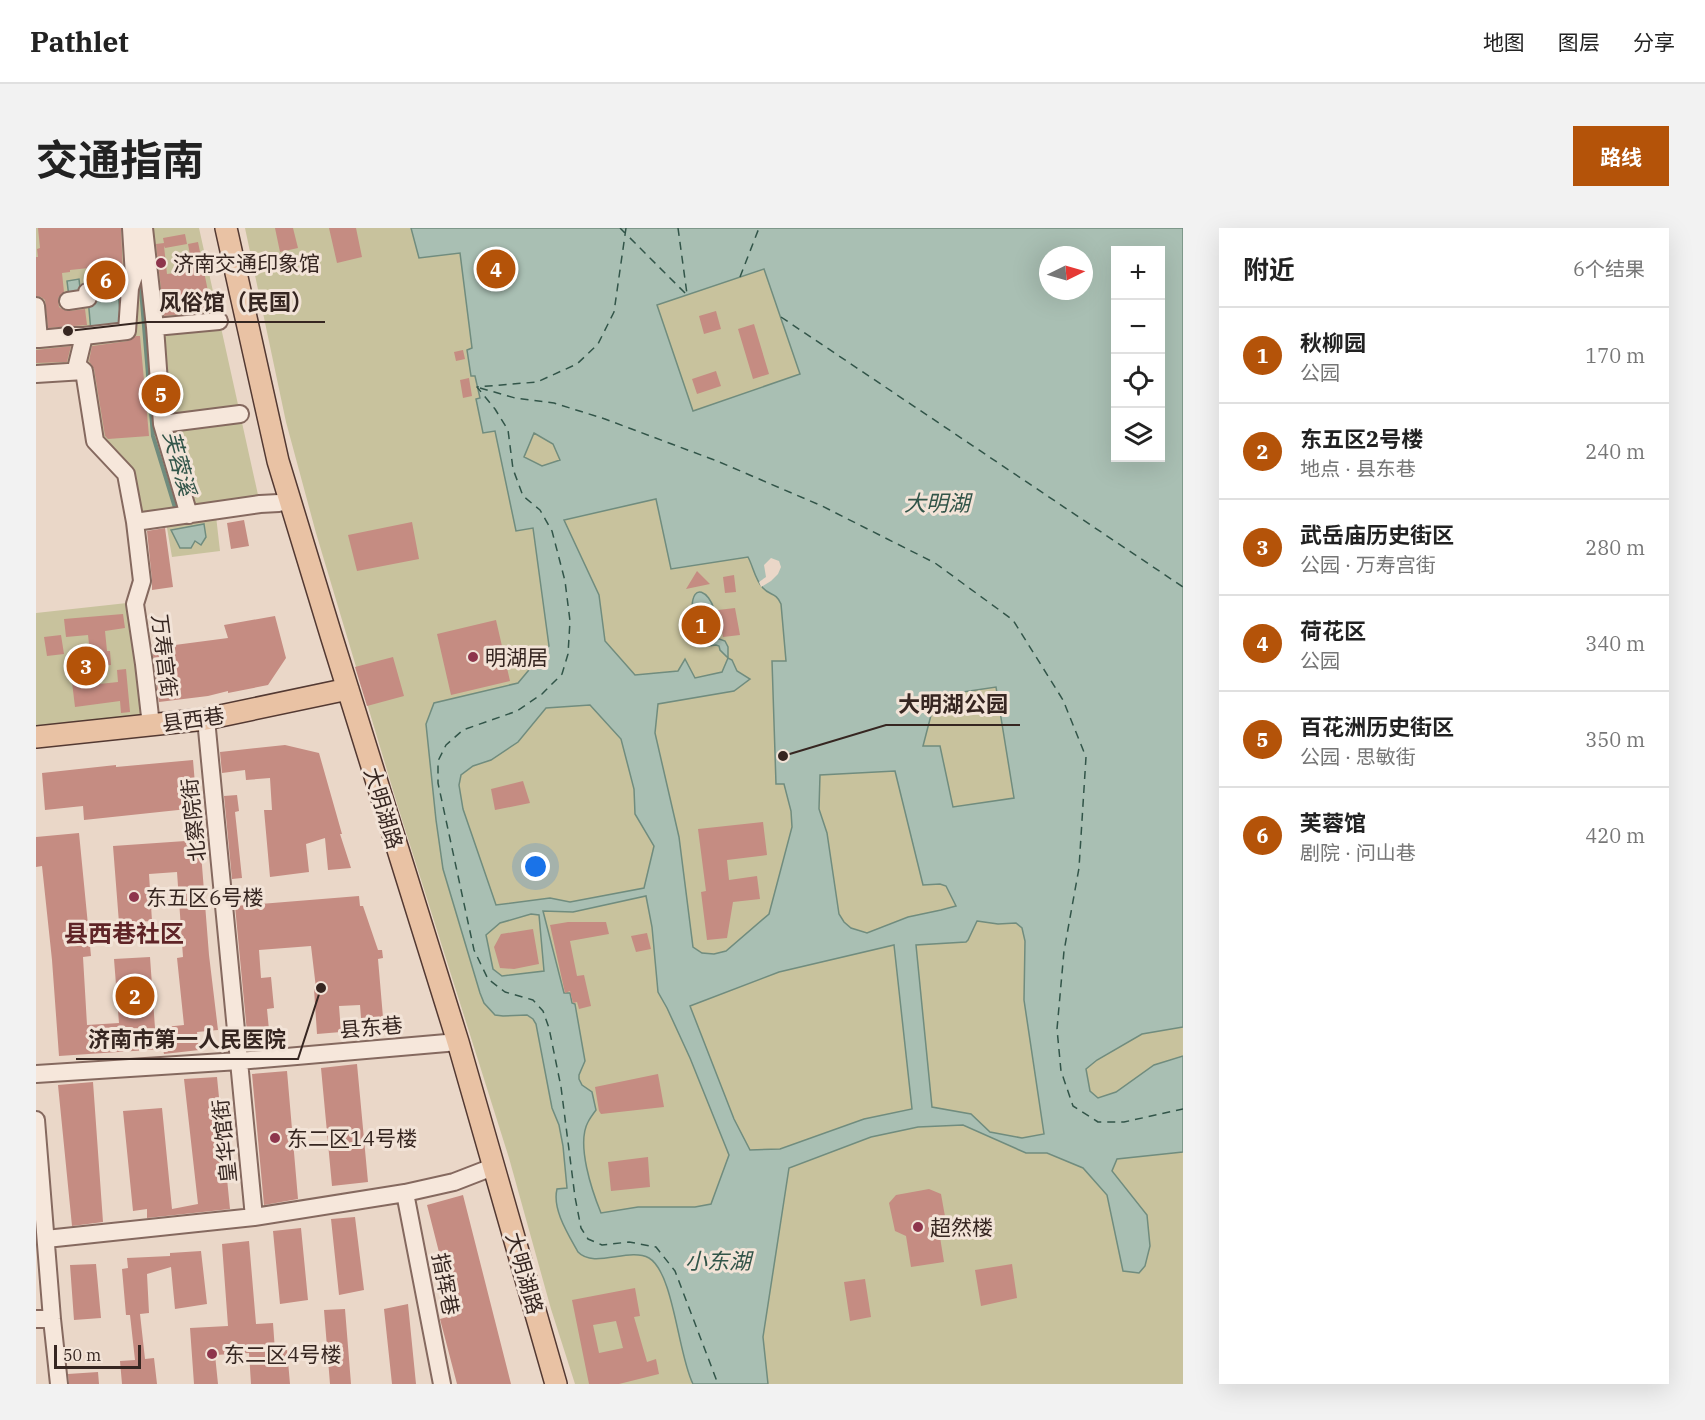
<!DOCTYPE html>
<html lang="zh">
<head>
<meta charset="utf-8">
<style>
  :root { --surface:#fff; --page:#f2f2f2; --text:#222; --muted:#767676; --line:#e0e0e0; --accent:#b45309 }
  body { margin:0; font-family:"IBM Plex Serif","Noto Sans SC",serif; background:var(--page); color:var(--text) }
  .controls { position:absolute; right:18px; top:18px; display:grid; overflow:hidden; border-radius:0px; box-shadow:0 6px 24px #0002 }
  .controls button { width:54px; height:54px; display:grid; place-items:center; padding:0; border:0; border-bottom:2px solid var(--line); background:var(--surface); color:var(--text); font:30px sans-serif }
  .compass { position:absolute; left:1003px; top:18px; width:54px; height:54px; border-radius:50%; background:var(--surface); box-shadow:0 6px 24px #0002; rotate:85deg }
  .scale { position:absolute; left:18px; bottom:15px; width:87px; box-sizing:border-box; padding-left:6px; border:3px solid #362621; border-top:0; font-size:16px; line-height:21px; white-space:nowrap; color:#362621; -webkit-text-stroke:4px #f2e3d7; paint-order:stroke }
  .you { position:absolute; left:500px; top:639px; width:21px; height:21px; margin:-15px; border:4px solid #fff; border-radius:50%; background:#1a73e8; box-shadow:0 0 0 9px #1a73e833 }
  .badge { display:grid; place-items:center; width:39px; height:39px; border-radius:50%; background:var(--accent); color:#fff; font-size:20px; font-weight:700 }
  .pin { position:absolute; translate:-50% -50%; border:3px solid #fff; box-shadow:0 2px 6px #0006 }
  .list { margin:0; padding:0; list-style:none }
  h2 { display:flex; justify-content:space-between; align-items:center; height:78px; margin:0; padding:0 24px; font-size:26px }
  h2 small { font-size:20px; font-weight:400; color:var(--muted) }
  .list li { display:grid; grid-template-columns:39px 1fr auto; gap:18px; align-items:center; box-sizing:border-box; height:96px; padding:0 24px; border-top:2px solid var(--line) }
  .list b { display:block; font-size:22px; white-space:nowrap }
  .list p { margin:0; font-size:20px; white-space:nowrap; color:var(--muted) }
  .list em { font-size:20px; font-style:normal; color:var(--muted) }
  .icon { flex:none; width:33px; height:33px; fill:none; stroke:currentColor; stroke-width:2; stroke-linecap:round; stroke-linejoin:round }
  .map { position:relative; flex:none; width:1147px; height:1156px; overflow:hidden; border-radius:0px }
  header { display:flex; align-items:center; gap:36px; box-sizing:border-box; height:84px; padding:0 30px; background:var(--surface); border-bottom:2px solid var(--line) }
  header strong { font-size:28px }
  nav { display:flex; gap:33px; margin-inline-start:auto; font-size:21px }
  .intro { display:flex; align-items:center; justify-content:space-between; box-sizing:border-box; height:144px; padding:0 36px }
  h1 { margin:0; font-size:42px }
  .button { padding:15px 27px; border-radius:0px; background:var(--accent); color:#fff; font-size:21px; font-weight:700 }
  main { display:flex; gap:36px; padding:0 36px }
  aside { flex:1; background:var(--surface); border-radius:0px; box-shadow:0 6px 24px #0002 }
  .map>svg:first-child { display:block }
</style>
</head>
<body>
<header>
<strong>Pathlet</strong>
<nav><a>地图</a><a>图层</a><a>分享</a></nav>
</header>
<div class="intro"><h1>交通指南</h1><a class="button">路线</a></div>
<main>
<div class="map">
<svg width="1147" height="1156" viewBox="0 0 1147 1156">
  <rect width="100%" height="100%" fill="#ead7c8"/>
  <path fill="#c8c29d" fill-rule="evenodd" d="M0,0H163L224,276L99,294L90,246L59,213L48,143L0,146Z
    M209,0H1147V1156H539L515,1081L473,930L362,579L280,305L250,194ZM1080,22H1124V230H1080ZM1012,27H1048V63H1012Z
    M180,288L184,323L136,329L130,294Z
    M91,375L106,491L0,503V385Z"/>
  <path fill="#a9bfb3" stroke="#708c7e" stroke-width="1.5" fill-rule="evenodd" d="M375,0H1147V799L1106,806L1061,832L1050,841L1054,863L1062,870L1080,864L1118,837L1147,828V924L1081,931L1076,943L1111,987L1114,1018L1109,1038L1103,1045L1087,1043L1071,967L1047,940L1011,925H990L927,897L882,899L835,909L753,940L727,1109L732,1156H657C642,1127 638,1045 613,1030C593,1019 558,1041 542,1024C532,1006 516,981 521,961L531,960L527,918L523,897L516,880L500,796L497,791L491,787L467,788L459,787L448,775L444,765L407,641L400,592L390,496L398,475L482,455L513,418L497,300L480,303L459,203L447,205L440,171L444,170L439,148H435L431,122L436,120L424,25L383,30ZM1080,22H1124V230H1080ZM1012,27H1048V63H1012ZM728,41L764,146L657,183L621,77ZM498,205L517,216L524,232L506,238L488,229ZM620,271L635,341L712,329C717,338 719,352 727,360C734,368 740,364 745,376L750,433H736L740,556H748L755,583L756,599L733,686L690,723L678,726L666,725L657,719L643,609L619,505L622,476L698,463L714,451L701,443L696,432L692,430V419L689,413L672,407L669,388L677,384L678,381C673,364 657,354 656,379C655,390 661,405 663,417L665,419L680,417L683,418L684,422L692,430L686,444L659,450L649,431L642,443L599,447L569,413L563,367L528,292ZM960,459L978,570L917,579L904,518H887L900,468ZM554,477L585,511L598,561L599,586L618,618L608,660L534,674L514,670L460,677L427,581L423,557L425,547L437,538L455,532L482,514L510,480ZM859,543L887,657L904,656L910,658L920,678L905,682L872,689L831,705L815,700L808,694L803,686L791,605L783,581L784,547ZM610,668L616,699L622,764L631,780L654,830L693,927L675,976L659,979H602L565,985C556,963 540,916 552,894C554,890 557,886 560,882L556,864L546,857L543,851V847L549,833L539,776L536,775L534,765H528L507,683L537,684ZM495,686L503,687L508,743L466,748L457,741L450,707L464,695ZM941,693L962,696L980,695L986,700L989,713L988,772L1008,906L986,910L954,904L935,886L896,879L880,717L930,714L932,712ZM858,717L876,881L828,891L744,921L714,922L698,891L654,778L743,744Z
    M43,51L45,68L33,69L31,53Z
    M82,66L86,101L55,104L52,70Z
    M168,296L170,309L165,317L159,313L155,320H144L135,302Z"/>
  <path fill="#ead7c8" d="M735,330L743,333L745,339L742,346L735,353L725,359L723,354L730,349L728,337Z"/>
  <g fill="none" stroke-linecap="round" stroke-linejoin="round">
    <path stroke="#708c7e" stroke-width="4" d="M104,49L117,208L140,283"/>
    <path stroke="#325549" stroke-width="1.5" stroke-dasharray="8 6" stroke-linecap="butt" d="M584,0L651,67
      M590,0L578,84L562,116L541,136L501,154L441,159L459,181L472,202L477,241L487,268L504,282L516,303L529,353L534,393L532,426L526,446L506,466L481,483L427,502L410,517L402,533V555L438,722L452,751L469,764L497,772L507,783L513,800L525,859L539,969L545,1000L552,1011L566,1017L593,1014L620,1019L639,1043L682,1156
      M642,0L651,66
      M704,49L723,0
      M745,89L1147,359
      M444,160L479,170L518,175L569,191L681,233L786,278L899,335L977,392L1027,472L1050,529L1043,640L1028,723L1021,801L1025,843L1037,878L1062,894H1088L1147,881"/>
  </g>
  <path fill="#c58c82" fill-rule="evenodd" d="M2,0H85L87,46H85L86,50L55,53L53,40L34,42V44L26,45L28,64L22,70L23,79L28,82L33,83L49,81L51,97L12,100L9,72L5,69L0,68V29H2L1,21L4,20Z
    M239,0H257L262,20L244,24Z
    M293,0H320L326,29L301,35Z
    M149,6L151,16L129,20L128,18L131,46L157,43L152,16L162,14L176,83L128,88L120,16L128,15L127,10Z
    M680,83L685,101L668,106L663,88Z
    M718,96L733,146L717,151L702,101Z
    M100,108H104L113,208L72,211L69,208L58,141L53,133L56,118L92,113Z
    M35,118L31,134L0,135V122Z
    M427,122L429,131L420,133L418,124Z
    M680,143L685,158L661,166L656,151Z
    M433,150L436,168L427,170L424,152Z
    M208,292L213,318L195,321L191,295Z
    M376,294L383,331L321,343L312,307Z
    M129,300L137,359L116,362V352L111,303Z
    M661,343L674,356L650,361Z
    M698,347L700,364L689,365L687,349Z
    M699,380L704,407L687,409L682,382Z
    M87,386L89,400L69,403L71,423H74L75,437L61,438L63,456L82,454L81,442L90,441L94,484L85,485L84,473L39,479L36,454L46,453L44,426L54,425L52,407L30,409L28,391Z
    M239,388L250,430L232,457L192,465V463L172,468L123,474L116,420L192,410L188,397Z
    M460,392L474,453L415,467L401,406Z
    M25,407L28,426L11,428L8,409Z
    M357,429L368,468L331,478L319,439Z
    M249,517L283,525L306,606H304L315,640L292,642L289,610L270,616L273,644L234,649L228,582H236L234,550L210,552L209,542L186,545L184,524Z
    M157,532L161,580L48,592L47,578L9,582L6,545L80,537V539Z
    M487,553L494,575L459,582L455,561Z
    M201,567L203,583L199,584L206,650L196,651L188,568Z
    M727,594L731,627L691,632L693,652L721,648L724,671L697,674L691,710L671,712L665,664L670,663L662,601Z
    M43,605L55,728L47,729L51,797L83,795L78,731L114,729L119,800L148,797L141,730L147,729L141,644L113,646L116,693L83,695L77,618L164,612L173,727L182,802L161,804L163,822L128,826L127,821L23,828L16,732L6,638L0,639V609Z
    M323,668L324,678H327L342,722H346L347,730L342,731L348,801L326,803L324,777L303,778L305,804L281,806L278,761L280,760L275,718L223,722L225,750L235,749L238,780L231,781L234,812L212,815L199,678Z
    M532,694H570L573,706L534,713L541,748L548,747L555,778L543,781L541,774L537,775L534,763L529,765L514,697Z
    M497,701L503,736L478,741L464,740L458,719L465,706Z
    M611,705L615,721L600,724L595,708Z
    M321,836L332,954L296,958L285,840Z
    M251,843L262,971L228,977L216,846Z
    M622,846L628,879L565,886L563,883L559,859Z
    M181,849L194,981L111,990V981L97,983L87,883L126,880L136,981L162,976L148,851Z
    M57,854L67,994L36,998L22,857Z
    M612,929L614,959L575,963L572,934Z
    M893,961L905,966L910,994L903,1003L908,1034L875,1039L870,1008L859,1003L853,975L860,967Z
    M427,967L475,1156H421L404,1091L419,1087L391,977Z
    M319,989L328,1062L303,1067L295,991Z
    M265,1000L272,1072L244,1076L237,1003Z
    M213,1013L220,1096L237,1095L239,1123L251,1122L254,1156H215L213,1125L179,1127L182,1156H158L154,1100L192,1098L186,1016Z
    M165,1023L171,1076L139,1081L135,1039L111,1046L113,1085L104,1086L109,1131L118,1130L121,1156H86L84,1133L99,1132L94,1087H90L86,1041L92,1040L91,1030L134,1028V1025Z
    M60,1036L65,1090L38,1092L34,1037Z
    M976,1036L981,1070L945,1078L939,1042Z
    M829,1051L835,1089L814,1093L808,1054Z
    M599,1060L604,1088L598,1089L611,1134L620,1131L623,1146L583,1156H553L536,1072ZM580,1093L587,1120L563,1125L557,1097Z
    M372,1076L380,1156H356L348,1081Z
    M309,1081L315,1156H294L288,1082Z
    M62,1144L63,1156H33L32,1146Z"/>
  <g fill="none" stroke-linecap="round" stroke-linejoin="round">
    <g stroke="#85695f" stroke-width="20">
      <path id="minor" d="M108,0L119,99L126,196L153,287
        M32,73L52,70L51,64L94,60
        M0,78L3,111H0
        M119,99L183,93
        M3,111L34,108H48
        M48,143L59,213L90,246L99,294L106,353L99,376L108,436L115,497
        M48,143L41,137L48,108L91,103L94,60L98,48L95,0
        M0,146L48,143
        M126,196L204,186
        M99,294L224,276L243,275
        M170,491L218,989
        M0,846L203,833L422,814
        M0,892L16,1091L23,1156
        M369,965L406,1156
        M10,1011L218,989L369,965L418,954L449,942
        M0,1091H16"/>
    </g>
    <g stroke="#533932" stroke-width="24">
      <path id="major" d="M190,0L242,233L295,407L422,814L520,1156
        M0,509L170,491L312,461"/>
    </g>
    <use href="#minor" stroke="#f6e7db" stroke-width="16"/>
    <use href="#major" stroke="#e9c2a4" stroke-width="21"/>
  </g>
  <g fill="#8e354c" stroke="#f2e3d7" stroke-width="2">
    <circle cx="125" cy="35" r="6"/>
    <circle cx="437" cy="429" r="6"/>
    <circle cx="98" cy="669" r="6"/>
    <circle cx="239" cy="910" r="6"/>
    <circle cx="882" cy="999" r="6"/>
    <circle cx="176" cy="1126" r="6"/>
  </g>
  <g text-anchor="middle" dominant-baseline="central" stroke-width="6" stroke-linejoin="round" paint-order="stroke">
    <g font-size="21" fill="#362621" stroke="#f2e3d7" text-anchor="start">
      <text x="137" y="35">济南交通印象馆</text>
      <text x="449" y="429">明湖居</text>
      <text x="110" y="669">东五区6号楼</text>
      <text x="251" y="910">东二区14号楼</text>
      <text x="894" y="999">超然楼</text>
      <text x="188" y="1126">东二区4号楼</text>
    </g>
    <g font-size="21" fill="#362621" stroke="#f2e3d7">
      <text transform="translate(129 428) rotate(83)">万寿宫街</text>
      <text transform="translate(157 491) rotate(-8)">县西巷</text>
      <text transform="translate(348 580) rotate(73)">大明湖路</text>
      <text transform="translate(157 592) rotate(-96)">北察院街</text>
      <text transform="translate(335 799) rotate(-5)">县东巷</text>
      <text transform="translate(188 913) rotate(-96)">皇华馆街</text>
      <text transform="translate(489 1045) rotate(74)">大明湖路</text>
      <text transform="translate(410 1056) rotate(79)">指挥巷</text>
    </g>
    <g font-size="22" font-style="italic" fill="#325549" stroke="#f2e3d7">
      <text transform="translate(144 235) rotate(75)">芙蓉溪</text>
      <text x="901" y="274">大明湖</text>
      <text x="682" y="1032">小东湖</text>
    </g>
    <g font-size="24" font-weight="bold" fill="#5f2427" stroke="#f2e3d7">
      <text x="88" y="705">县西巷社区</text>
    </g>
  </g>
  <path fill="none" stroke="#362621" stroke-width="2" d="M32 103L111 94H289M747 528L850 497H984M285 760L262 831H40"/>
  <g fill="#362621" stroke="#f2e3d7" stroke-width="2">
    <circle cx="32" cy="103" r="6"/>
    <circle cx="747" cy="528" r="6"/>
    <circle cx="285" cy="760" r="6"/>
  </g>
  <g font-size="22" text-anchor="middle" font-weight="bold" fill="#362621" stroke="#f2e3d7" stroke-width="6" stroke-linejoin="round" paint-order="stroke">
    <text x="200" y="82">风俗馆（民国）</text>
    <text x="917" y="484">大明湖公园</text>
    <text x="151" y="819">济南市第一人民医院</text>
  </g>
</svg>
<div class="controls">
<button>+</button>
<button>−</button>
<button><svg class="icon" aria-label="locate" viewBox="0 0 24 24"><circle cx="12" cy="12" r="6"/><path d="M12 2v4M12 18v4M2 12h4M18 12h4"/></svg></button>
<button><svg class="icon" aria-label="layers" viewBox="0 0 24 24"><path d="M12 4l9 5-9 5-9-5zM3 14l9 5 9-5"/></svg></button>
</div>
<svg class="compass" viewBox="-18 -18 36 36"><path d="M0-13l5 13h-10z" fill="#e53935"/><path d="M0 13l5-13h-10z" fill="#767676"/></svg>
<div class="scale">50 m</div>
<div class="you"></div>
<div class="pin badge" style="left:665px;top:397px">1</div>
<div class="pin badge" style="left:99px;top:768px">2</div>
<div class="pin badge" style="left:50px;top:438px">3</div>
<div class="pin badge" style="left:460px;top:41px">4</div>
<div class="pin badge" style="left:125px;top:166px">5</div>
<div class="pin badge" style="left:70px;top:52px">6</div>
</div>
<aside>
<h2>附近<small>6个结果</small></h2>
<ul class="list">
<li><span class="badge">1</span><div><b>秋柳园</b><p>公园</p></div><em>170 m</em></li>
<li><span class="badge">2</span><div><b>东五区2号楼</b><p>地点 · 县东巷</p></div><em>240 m</em></li>
<li><span class="badge">3</span><div><b>武岳庙历史街区</b><p>公园 · 万寿宫街</p></div><em>280 m</em></li>
<li><span class="badge">4</span><div><b>荷花区</b><p>公园</p></div><em>340 m</em></li>
<li><span class="badge">5</span><div><b>百花洲历史街区</b><p>公园 · 思敏街</p></div><em>350 m</em></li>
<li><span class="badge">6</span><div><b>芙蓉馆</b><p>剧院 · 问山巷</p></div><em>420 m</em></li>
</ul>
</aside>
</main>
</body>
</html>
